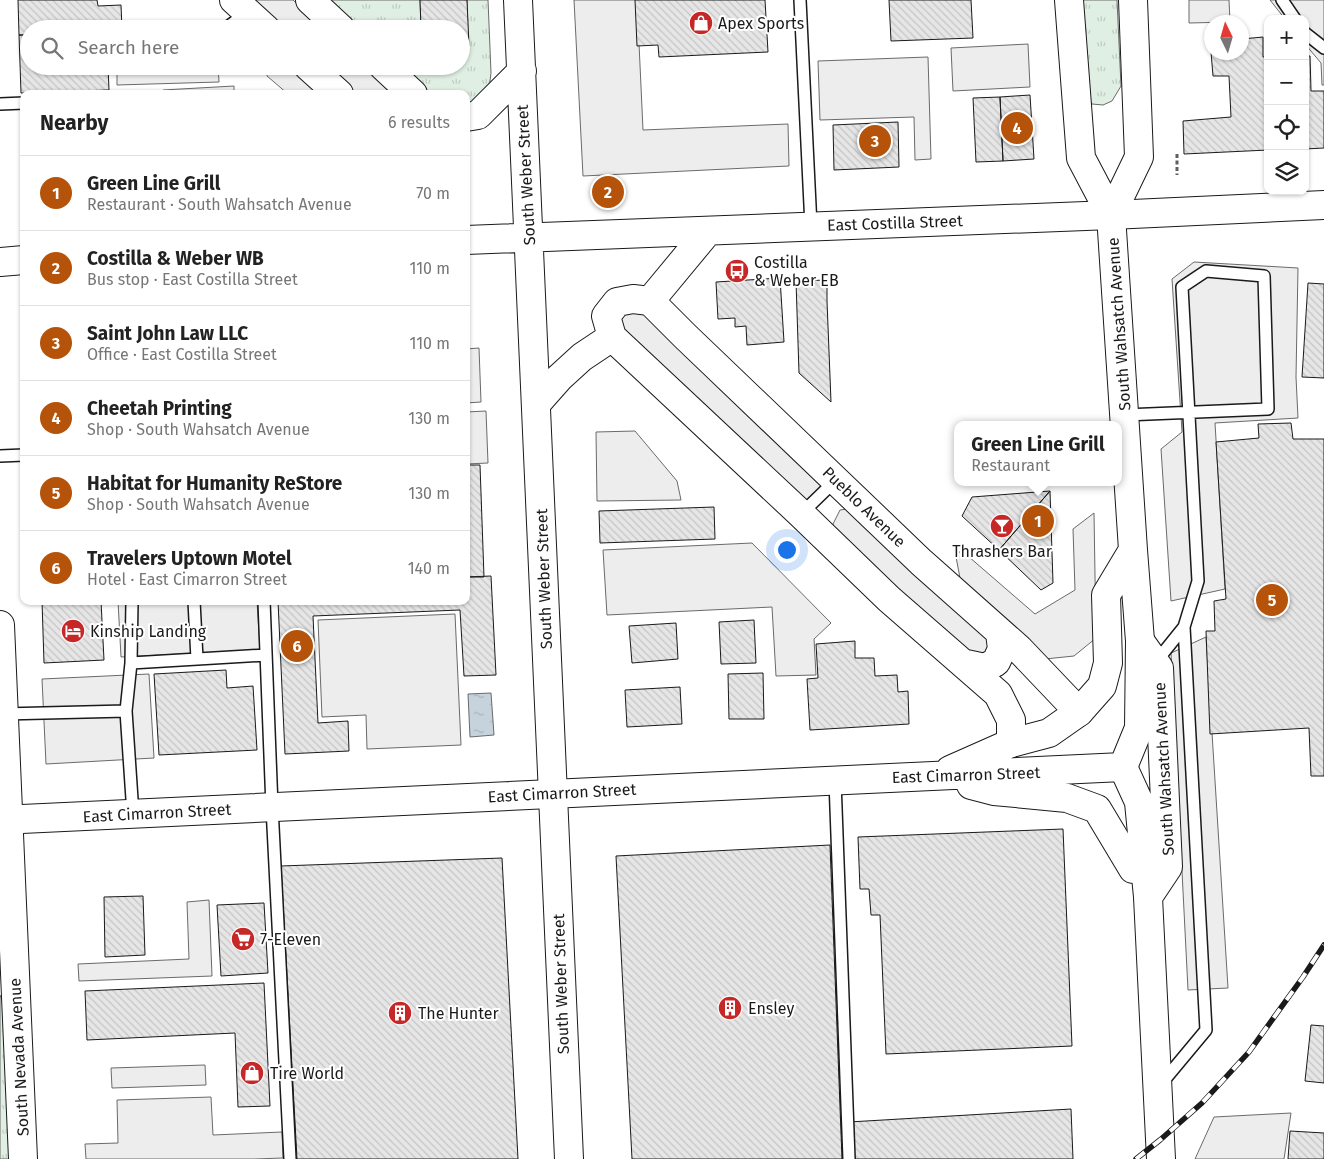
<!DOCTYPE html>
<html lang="en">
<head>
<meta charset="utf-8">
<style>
  :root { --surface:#fff; --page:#f2f2f2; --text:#222; --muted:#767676; --line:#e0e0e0; --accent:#b45309 }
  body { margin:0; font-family:"Fira Sans",sans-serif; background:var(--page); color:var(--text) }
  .controls { position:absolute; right:15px; top:15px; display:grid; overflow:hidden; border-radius:10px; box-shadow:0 1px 4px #0004 }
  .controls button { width:45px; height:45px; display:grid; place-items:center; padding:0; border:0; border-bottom:1px solid var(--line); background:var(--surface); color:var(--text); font:25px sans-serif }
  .compass { position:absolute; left:1204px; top:15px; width:45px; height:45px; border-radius:50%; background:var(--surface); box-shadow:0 1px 4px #0004; rotate:355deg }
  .you { position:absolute; left:786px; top:549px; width:18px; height:18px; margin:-12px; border:4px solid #fff; border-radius:50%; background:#1a73e8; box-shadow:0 0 0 8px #1a73e833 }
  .badge { display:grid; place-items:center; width:32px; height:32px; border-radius:50%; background:var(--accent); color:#fff; font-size:16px; font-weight:700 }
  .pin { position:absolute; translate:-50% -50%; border:2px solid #fff; box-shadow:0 1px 5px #0006 }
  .popup { position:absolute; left:954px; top:421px; width:168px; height:65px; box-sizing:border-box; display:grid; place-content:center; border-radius:10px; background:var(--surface); filter:drop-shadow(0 1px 4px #0005); font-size:16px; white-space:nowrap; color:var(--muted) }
  .popup b { font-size:19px; color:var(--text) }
  .popup::after { content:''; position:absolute; left:50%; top:100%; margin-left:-10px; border:10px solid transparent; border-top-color:var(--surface) }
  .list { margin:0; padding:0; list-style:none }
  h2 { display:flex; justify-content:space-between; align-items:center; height:65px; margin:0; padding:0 20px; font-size:21px }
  h2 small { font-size:16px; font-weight:400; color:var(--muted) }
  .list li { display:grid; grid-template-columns:32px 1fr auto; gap:15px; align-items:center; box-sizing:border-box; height:75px; padding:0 20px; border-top:1px solid var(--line) }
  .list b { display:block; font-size:19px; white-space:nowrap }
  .list p { margin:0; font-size:16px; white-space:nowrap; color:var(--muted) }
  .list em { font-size:16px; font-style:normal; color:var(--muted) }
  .icon { flex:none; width:28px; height:28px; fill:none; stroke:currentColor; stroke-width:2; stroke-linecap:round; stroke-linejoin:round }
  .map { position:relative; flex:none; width:1324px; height:1159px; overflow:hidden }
  .search { position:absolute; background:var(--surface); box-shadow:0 1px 4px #0004; left:20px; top:20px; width:450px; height:55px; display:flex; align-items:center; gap:12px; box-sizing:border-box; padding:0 18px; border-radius:28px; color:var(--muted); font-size:19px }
  .panel { position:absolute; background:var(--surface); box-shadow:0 1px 4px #0004; left:20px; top:90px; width:450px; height:515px; border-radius:10px }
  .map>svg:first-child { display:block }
</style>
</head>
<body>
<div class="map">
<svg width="1324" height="1159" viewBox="0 0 1324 1159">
  <defs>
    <pattern id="grass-tufts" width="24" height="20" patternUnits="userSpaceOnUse" patternTransform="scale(1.25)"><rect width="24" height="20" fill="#e0efe3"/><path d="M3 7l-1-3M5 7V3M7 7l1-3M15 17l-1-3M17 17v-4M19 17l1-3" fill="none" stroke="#c0ccc2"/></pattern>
    <pattern id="water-ripples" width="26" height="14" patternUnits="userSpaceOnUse" patternTransform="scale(1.25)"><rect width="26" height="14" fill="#c6d2dc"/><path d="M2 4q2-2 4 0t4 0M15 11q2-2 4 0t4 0" fill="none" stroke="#aab4bc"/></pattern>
    <pattern id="building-back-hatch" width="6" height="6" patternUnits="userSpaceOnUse" patternTransform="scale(1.25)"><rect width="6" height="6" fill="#e6e6e6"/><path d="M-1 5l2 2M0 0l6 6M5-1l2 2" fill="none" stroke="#c5c5c5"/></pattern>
  </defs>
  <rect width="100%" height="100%" fill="#fff"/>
  <path fill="url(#grass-tufts)" stroke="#6a6a6a" d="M324,0H420L421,28L443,27V29H356Z
    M467,0H488L491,73L489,89L466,108V94H426L396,66H461V46H468Z
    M1079,0H1117L1121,86L1112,101L1103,105L1092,104L1087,94Z
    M0,995L4,1005L10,1159H0Z"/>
  <path fill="#ededed" stroke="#6a6a6a" d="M247,0H293L324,29H278Z
    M574,0H637L643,130L788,124L789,166L583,176Z
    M1189,0H1229L1230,22L1189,23Z
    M1270,0H1324V85H1322L1321,63L1305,44V19H1285Z
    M1028,44L1030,87L953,91L951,48Z
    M928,57L931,159L915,160L914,117L820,120L818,61Z
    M117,66H218L219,82L117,85Z
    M268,66H289L321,94H288L267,76Z
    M320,66H365L395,94H351Z
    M234,86V94H163V90Z
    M1194,262L1298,268L1296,377L1298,418L1215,423L1225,589L1171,601L1161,449L1182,432L1172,279Z
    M621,311H646L824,481L820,493L808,500L795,497L615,327Z
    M479,348L481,402L466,403V349Z
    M486,411L488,463L466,464V412Z
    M635,431L677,481L681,500L597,501L596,432Z
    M855,508L990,631L989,653L975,659L839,540L833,524L840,510Z
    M1094,513L1096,638L1074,656L1045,659L960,578L956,557L961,550L1035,614L1075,590L1073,529Z
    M752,543L831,623L814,639L816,675L776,676L772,607L607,615L603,550Z
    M118,601H257L260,650L121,657Z
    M455,614L461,745L367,749L366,715L322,717L318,620Z
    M1206,637L1228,988L1188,990L1171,653Z
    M149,674L154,758L46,764L42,679Z
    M209,900L212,976L79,981L78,964L189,959L187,902Z
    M205,1065L206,1085L112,1088L111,1068Z
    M211,1097L213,1135L282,1132L283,1158L254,1159H86L85,1144L118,1143L117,1100Z
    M1291,1113L1284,1159H1195L1214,1117Z"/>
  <path fill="url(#water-ripples)" stroke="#6a6a6a" d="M491,693L494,735L470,737L468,694Z"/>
  <path fill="url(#building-back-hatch)" stroke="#1a1a1a" d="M18,0H97L98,6L121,5L122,29H29V35H19Z
    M420,0H467L469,46H461V29H443V27L421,28Z
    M635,0H765L768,52L659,57L658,45L637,46Z
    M889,0H971L973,38L891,41Z
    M19,35H29V66H108L109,90L21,93Z
    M1263,37V57H1268V150L1184,154L1183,121L1231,117L1229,76H1213L1210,40H1212V52H1242V39Z
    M1305,56H1310L1311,91H1324V148L1305,149Z
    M1030,95L1034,159L1003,161L1000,97Z
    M1000,97L1003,161L976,162L973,98Z
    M898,122L899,167L834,170L833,125Z
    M780,278L784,342L747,345L746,326L735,327V318L718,319L716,282Z
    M827,280V301L831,402L799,373L796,281Z
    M1308,283L1324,284V378L1302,377Z
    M1291,423L1293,439H1324V776H1311L1309,728L1210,734L1206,631H1215L1214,601L1226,599L1216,442L1259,438L1258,424Z
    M466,465H480L484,577H466Z
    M1050,491L999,550L962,516L972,497Z
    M1050,491L1053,583L1041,590L999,550Z
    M714,507L715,539L600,543L599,511Z
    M491,576L496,675L464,676L460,610L313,616L318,723L348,721L349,751L285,754L278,601H466V577Z
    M42,601H101L104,660L44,663Z
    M754,620L756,663L721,664L719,622Z
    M676,623L678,659L632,663L629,626Z
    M855,641V658H874L875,676L897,675L898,692L908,691L909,724L810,730L807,679L818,678L816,644Z
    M226,670L227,688L253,686L257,750L159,755L154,674Z
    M763,673L764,719H729L728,674Z
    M680,687L682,724L627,727L625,690Z
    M1063,829L1072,1046L886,1054L880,915H871L869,889H860L858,837Z
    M830,845L842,1159H632L616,856Z
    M502,858L518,1159H297L281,866Z
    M143,896L145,955L105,957L104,897Z
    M264,903L268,973L221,976L217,905Z
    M264,983L270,1106L238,1107L235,1033L87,1040L85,991Z
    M1311,1025L1324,1026V1083L1305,1081Z
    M1071,1109L1073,1159H851L849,1122Z
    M1290,1131L1324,1133V1159H1288Z"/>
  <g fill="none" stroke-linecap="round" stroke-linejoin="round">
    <g stroke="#1a1a1a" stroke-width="14">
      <path id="service" d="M800,0L811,226
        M1282,0L1295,19
        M225,29L248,12
        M1305,33L1324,48
        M0,104L24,103
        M1125,415L1268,409L1264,276L1206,271L1182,287L1198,581L1184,627L1206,1030L1161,1084
        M0,456L24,455
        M801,514L836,480
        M194,601L197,659
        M264,601L272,807L290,1159
        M131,663L266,655
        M1155,663L1184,627
        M126,711L133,814
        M3,714L126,711L131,663L132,601
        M835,781L849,1159"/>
    </g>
    <g stroke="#1a1a1a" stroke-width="30">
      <path id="tertiary" d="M234,0L266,29
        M310,0L341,29
        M518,0L569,1159
        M308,66L339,94
        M383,66L413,94
        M466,117L478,115L522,71
        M466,240L1111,215L1324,205
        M0,262L24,260
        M650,301L685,336L921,562L1019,649L1079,712
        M612,337L801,514L889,599L998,694L1011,720V743
        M536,404L559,378L582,357L612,337L606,316L617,302L633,299L650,301L708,231
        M966,664L985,668L996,662L1002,649L1000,633"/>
    </g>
    <g stroke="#1a1a1a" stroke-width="30">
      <path id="secondary" d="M1140,641L1159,668L1168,867L1148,897
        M1123,767L1139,802L1148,897L1161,1159"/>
    </g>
    <g stroke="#1a1a1a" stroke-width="30">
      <path id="primary" d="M1069,0L1081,158L1111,215L1133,550L1140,641L1139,728L1123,767
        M1111,215L1139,157L1133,0
        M0,625L23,1159
        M950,770L1011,743L1049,733L1079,712L1102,686L1108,663L1106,595L1133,550
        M971,785L994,791L1067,798L1097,809L1133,869
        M0,820L1123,767"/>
    </g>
    <path stroke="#5f5f5f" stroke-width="3" stroke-dasharray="4 2.5" stroke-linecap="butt" d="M1177,154V175"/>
    <use href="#service" stroke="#fff" stroke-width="11"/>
    <use href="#tertiary" stroke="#fff" stroke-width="28"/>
    <use href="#secondary" stroke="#fff" stroke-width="28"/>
    <use href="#primary" stroke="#fff" stroke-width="28"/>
    <g stroke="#1a1a1a" stroke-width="5.5">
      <path id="rail" d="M1136,1159L1160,1140L1202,1103L1249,1052L1303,977L1324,945"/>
    </g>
    <use href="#rail" stroke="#fff" stroke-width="4" stroke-dasharray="11" stroke-linecap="butt"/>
  </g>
  <defs>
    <g id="shop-disc" transform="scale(1.25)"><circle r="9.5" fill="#c62828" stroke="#fff"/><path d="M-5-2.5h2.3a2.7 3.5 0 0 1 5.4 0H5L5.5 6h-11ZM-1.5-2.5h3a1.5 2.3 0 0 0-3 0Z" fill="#fff"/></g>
    <g id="bus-disc" transform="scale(1.25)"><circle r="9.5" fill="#c62828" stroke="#fff"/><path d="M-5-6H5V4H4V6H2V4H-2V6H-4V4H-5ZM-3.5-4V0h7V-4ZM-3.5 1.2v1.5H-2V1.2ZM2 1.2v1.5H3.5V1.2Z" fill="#fff"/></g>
    <g id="bar-disc" transform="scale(1.25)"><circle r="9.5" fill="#c62828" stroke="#fff"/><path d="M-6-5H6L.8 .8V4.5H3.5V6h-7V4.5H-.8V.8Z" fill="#fff"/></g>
    <g id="hotel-disc" transform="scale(1.25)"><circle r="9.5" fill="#c62828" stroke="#fff"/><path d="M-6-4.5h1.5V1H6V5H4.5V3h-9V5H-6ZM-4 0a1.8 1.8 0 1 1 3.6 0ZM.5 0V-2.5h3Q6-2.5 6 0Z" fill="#fff"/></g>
    <g id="supermarket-disc" transform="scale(1.25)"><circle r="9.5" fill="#c62828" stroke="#fff"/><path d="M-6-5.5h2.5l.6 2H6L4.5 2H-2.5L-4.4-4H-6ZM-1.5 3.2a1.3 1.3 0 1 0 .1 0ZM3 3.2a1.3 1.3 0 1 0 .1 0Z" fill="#fff"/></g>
    <g id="building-disc" transform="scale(1.25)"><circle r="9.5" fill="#c62828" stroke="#fff"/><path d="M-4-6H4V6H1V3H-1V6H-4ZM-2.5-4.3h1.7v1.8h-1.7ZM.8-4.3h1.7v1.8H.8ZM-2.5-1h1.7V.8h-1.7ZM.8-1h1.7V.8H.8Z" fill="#fff"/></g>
  </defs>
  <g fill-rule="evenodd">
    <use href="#shop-disc" x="701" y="23"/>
    <use href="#bus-disc" x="737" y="271"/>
    <use href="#bar-disc" x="1002" y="526"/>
    <use href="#hotel-disc" x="73" y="631"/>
    <use href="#supermarket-disc" x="243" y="939"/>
    <use href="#building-disc" x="730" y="1008"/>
    <use href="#building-disc" x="400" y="1013"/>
    <use href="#shop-disc" x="252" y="1073"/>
  </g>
  <g text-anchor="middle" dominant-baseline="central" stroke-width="4" stroke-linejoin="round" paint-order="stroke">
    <g font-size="16" fill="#1a1a1a" stroke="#fff" text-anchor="start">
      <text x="718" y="23">Apex Sports</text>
      <text x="754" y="262">Costilla<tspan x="754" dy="18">&amp; Weber EB</tspan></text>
      <text x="1002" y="551" text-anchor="middle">Thrashers Bar</text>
      <text x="90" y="631">Kinship Landing</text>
      <text x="260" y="939">7-Eleven</text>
      <text x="748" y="1008">Ensley</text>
      <text x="418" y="1013">The Hunter</text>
      <text x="270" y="1073">Tire World</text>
    </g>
    <g font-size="16" fill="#1a1a1a" stroke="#fff">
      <text transform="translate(526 175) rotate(-93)">South Weber Street</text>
      <text transform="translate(895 223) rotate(-2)">East Costilla Street</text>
      <text transform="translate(1119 324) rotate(-94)">South Wahsatch Avenue</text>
      <text transform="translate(864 507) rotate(44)">Pueblo Avenue</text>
      <text transform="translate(544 579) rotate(-92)">South Weber Street</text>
      <text transform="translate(1164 769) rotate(-93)">South Wahsatch Avenue</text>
      <text transform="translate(966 775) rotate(-2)">East Cimarron Street</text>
      <text transform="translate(562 793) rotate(-3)">East Cimarron Street</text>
      <text transform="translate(157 813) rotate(-3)">East Cimarron Street</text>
      <text transform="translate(561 984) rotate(-92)">South Weber Street</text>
      <text transform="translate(19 1057) rotate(-93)">South Nevada Avenue</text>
    </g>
  </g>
</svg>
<div class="controls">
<button>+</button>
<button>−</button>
<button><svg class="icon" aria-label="locate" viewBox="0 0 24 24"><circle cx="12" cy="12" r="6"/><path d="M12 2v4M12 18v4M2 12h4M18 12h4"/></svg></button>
<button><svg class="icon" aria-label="layers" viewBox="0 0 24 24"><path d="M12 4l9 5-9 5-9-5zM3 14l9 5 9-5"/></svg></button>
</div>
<svg class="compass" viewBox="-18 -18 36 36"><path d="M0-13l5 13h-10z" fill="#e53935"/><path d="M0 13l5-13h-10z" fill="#767676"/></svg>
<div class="you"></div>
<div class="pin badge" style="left:1038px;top:521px">1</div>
<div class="popup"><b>Green Line Grill</b>Restaurant</div>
<div class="pin badge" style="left:608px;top:192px">2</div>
<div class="pin badge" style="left:875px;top:141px">3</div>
<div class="pin badge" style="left:1017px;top:128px">4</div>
<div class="pin badge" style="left:1272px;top:600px">5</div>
<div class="pin badge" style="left:297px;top:646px">6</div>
<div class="search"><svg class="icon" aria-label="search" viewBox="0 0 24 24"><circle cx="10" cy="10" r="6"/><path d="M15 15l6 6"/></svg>Search here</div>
<section class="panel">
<h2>Nearby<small>6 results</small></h2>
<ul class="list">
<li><span class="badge">1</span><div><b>Green Line Grill</b><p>Restaurant · South Wahsatch Avenue</p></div><em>70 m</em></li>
<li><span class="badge">2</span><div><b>Costilla &amp; Weber WB</b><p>Bus stop · East Costilla Street</p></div><em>110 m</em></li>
<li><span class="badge">3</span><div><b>Saint John Law LLC</b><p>Office · East Costilla Street</p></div><em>110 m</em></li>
<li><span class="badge">4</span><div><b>Cheetah Printing</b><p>Shop · South Wahsatch Avenue</p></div><em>130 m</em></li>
<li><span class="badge">5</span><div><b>Habitat for Humanity ReStore</b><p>Shop · South Wahsatch Avenue</p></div><em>130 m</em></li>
<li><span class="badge">6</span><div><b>Travelers Uptown Motel</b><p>Hotel · East Cimarron Street</p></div><em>140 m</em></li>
</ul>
</section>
</div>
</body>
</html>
